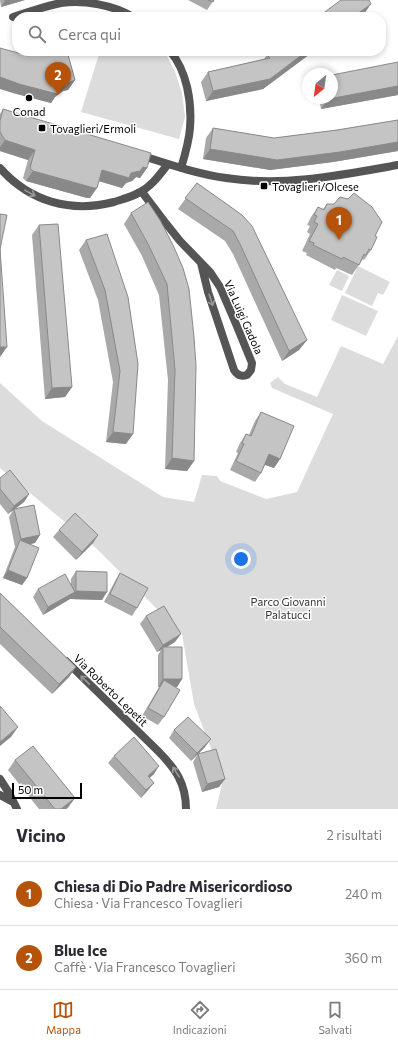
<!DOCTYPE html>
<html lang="it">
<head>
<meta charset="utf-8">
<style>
  :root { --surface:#fff; --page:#f7f7f7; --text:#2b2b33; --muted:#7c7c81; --line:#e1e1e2; --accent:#b45309 }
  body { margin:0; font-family:Commissioner,sans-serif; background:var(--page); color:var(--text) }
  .compass { position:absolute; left:302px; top:68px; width:36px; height:36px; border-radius:50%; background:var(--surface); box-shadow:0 2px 6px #0003; rotate:209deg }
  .scale { position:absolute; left:12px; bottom:10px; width:70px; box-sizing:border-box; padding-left:4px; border:2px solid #000; border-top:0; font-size:11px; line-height:14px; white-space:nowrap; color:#000; -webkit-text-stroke:3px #fff; paint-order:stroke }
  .you { position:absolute; left:241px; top:559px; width:14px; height:14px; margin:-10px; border:3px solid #fff; border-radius:50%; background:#1a73e8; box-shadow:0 0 0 6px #1a73e833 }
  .badge { display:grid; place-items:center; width:26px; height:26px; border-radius:50%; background:var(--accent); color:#fff; font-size:13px; font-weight:700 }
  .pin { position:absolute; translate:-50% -33px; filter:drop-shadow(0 1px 2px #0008) }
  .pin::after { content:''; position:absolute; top:21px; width:14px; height:12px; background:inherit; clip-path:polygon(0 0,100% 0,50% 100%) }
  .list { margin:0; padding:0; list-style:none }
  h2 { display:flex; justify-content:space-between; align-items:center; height:52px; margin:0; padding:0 16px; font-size:17px }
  h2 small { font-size:13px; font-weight:400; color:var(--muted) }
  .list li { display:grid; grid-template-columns:26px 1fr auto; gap:12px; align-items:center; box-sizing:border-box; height:64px; padding:0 16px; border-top:1px solid var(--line) }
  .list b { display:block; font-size:15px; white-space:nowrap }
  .list p { margin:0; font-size:13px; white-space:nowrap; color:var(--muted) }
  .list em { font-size:13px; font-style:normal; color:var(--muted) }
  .icon { flex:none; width:22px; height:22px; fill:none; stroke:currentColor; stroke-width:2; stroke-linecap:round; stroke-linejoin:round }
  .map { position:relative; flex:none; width:398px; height:809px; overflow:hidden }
  .search { position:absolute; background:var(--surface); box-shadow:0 2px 6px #0003; left:12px; right:12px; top:12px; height:44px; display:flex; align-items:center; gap:10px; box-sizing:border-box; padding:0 14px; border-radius:16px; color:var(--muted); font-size:15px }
  .sheet { height:180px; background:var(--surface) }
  nav { display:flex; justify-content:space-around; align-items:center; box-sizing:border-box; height:56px; border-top:1px solid var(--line); background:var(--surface); font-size:11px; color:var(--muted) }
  nav a { display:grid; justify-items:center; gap:2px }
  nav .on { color:var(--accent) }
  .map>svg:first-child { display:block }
</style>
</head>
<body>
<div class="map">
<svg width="398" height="809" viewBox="0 0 398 809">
  <rect width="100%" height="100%" fill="#fff"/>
  <path fill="#dcdcdc" d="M100,51H163L167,56L175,72L182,93L185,117L179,139L81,112Z
    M358,266L390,282L383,295L378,293L372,306L345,293Z
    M337,270L349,276L342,291L329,285Z
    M342,295L378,311L366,336L331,320Z
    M398,336V809H216L223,780L194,704L182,634L95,547L0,468V383L42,421L163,497L194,502L202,475L217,476L220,481L266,499L297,492L333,414L272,388L270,383L278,377L285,384L317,397L341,346L383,364Z"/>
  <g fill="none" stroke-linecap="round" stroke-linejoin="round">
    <path stroke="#555" stroke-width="8" d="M13,17C29,12 45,6 61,3C84,0 114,5 133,17
      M170,51C187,71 192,102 190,128C189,142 185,155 181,168
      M140,155C168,164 197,174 226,178C283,187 342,175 398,165
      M0,168C30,202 71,213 114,202C123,199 132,197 140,192C152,186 160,174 168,164
      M142,192L164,221L180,241L210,272L220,287L236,324L252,363L251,370L247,375C241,377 237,375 234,370L208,292L201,263
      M66,661L158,751C176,769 186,784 186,809
      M0,779L9,793L17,809
      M0,795L13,802"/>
  </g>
  <path fill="#a9a9a9" d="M0,0H25L1,7Z
    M188,0H214L207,10Z
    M27,51H67L75,80L68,90L63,91L55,97L51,103L13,93Z
    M272,51H314L263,89L206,101L201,82L208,72L264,59L267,55Z
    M398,62V95L321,109L319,98H332Z
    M3,109L147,168L140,178L136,177L132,181L126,183L122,188L99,181L90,198H87L26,181L23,178L28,160L0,151V114Z
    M398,120V151L333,162L270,170L203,159L206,138L213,128L274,138L337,130Z
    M197,183L242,215L307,340L299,350L282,361L233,254L225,241L178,209Z
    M327,204L375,236L371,250L364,260L363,259L352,275L336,268L335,270L306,255L307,253L302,251L310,234L307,232L310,226L307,225L311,217L318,207L323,209Z
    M131,213L189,289L194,461L187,471L165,469L168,380L159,295L142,256L124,224Z
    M39,225L72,387L65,397L45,399L32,235Z
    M86,240L138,364L126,444L106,442L113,382L98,300L79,250Z
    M261,412L280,459L274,468L265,465L261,473L255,482L230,470L238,453L236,452L240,443L246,434L249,435L255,421Z
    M0,478L29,494L24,502L8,514L0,504Z
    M14,509L35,543L30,544L27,578L22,585L3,578L15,547L9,517Z
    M59,530L98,535L93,543L76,560L53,537Z
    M76,571L102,600L70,599V598V599L43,615L33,597L38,589L71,584V579Z
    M120,573L137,608L132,616L104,602L115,581Z
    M0,593L76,667L69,677L52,694L0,644Z
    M146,616L175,642L167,647L182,679L177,687H175L164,717L158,725L142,716L159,687H158V655L161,650L157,652L140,624Z
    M174,730L205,747L198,754L225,779L219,787L202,792L193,762L198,754L191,761L169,738Z
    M114,756L154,774L149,778L154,783L148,790L141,798L108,763Z
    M15,760L75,798L68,808L66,809H39L8,770Z"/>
  <path fill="#898989" d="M5,0H25L1,7Z
    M371,4L364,14L360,17H353Z
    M307,51H314L263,89L206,101L213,91Z
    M0,77L60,89L70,82L75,80L68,90L63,91L55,97L51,103L13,93L0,89Z
    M398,86V95L321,109L328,99Z
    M5,140L35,150L28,160L0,151V147Z
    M398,142V151L333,162L270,170L203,159L210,149Z
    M143,167L147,168L140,178L136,177L132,181L126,183L122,188L95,180L102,170Z
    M33,171L97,188L90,198H87L26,181Z
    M307,340L299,350L282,361L289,351Z
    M0,347H7L0,357Z
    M72,387L65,397L45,399L52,388Z
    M113,432L133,434L126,444L106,442Z
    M269,454L280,459L274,468L263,464Z
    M172,458L194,461L187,471L165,469Z
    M29,494L24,502L8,514L14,506Z
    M40,535L35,543L17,547L21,539Z
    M98,535L93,543L76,560L82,552Z
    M8,570L27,578L22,585L3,578Z
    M76,591L107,592L102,600L70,599Z
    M75,592L70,599L43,615L48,607Z
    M181,634L175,642L163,649V647L161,650L157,652L163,645Z
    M76,667L69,677L52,694L59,684Z
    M163,679H182L177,687H160L164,680L159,687H158Z
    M18,727L11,737L0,746V742Z
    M211,739L205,747L191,761L197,753Z
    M159,766L154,774L143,784L148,776Z
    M225,779L219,787L202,792L207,784Z
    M154,783L148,790L141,798L146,790Z
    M75,798L66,809H61Z"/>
  <path fill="#c4c4c4" stroke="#898989" d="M208,0H214L213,2Z
    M341,0H369L371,4L353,17H318Z
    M0,48L29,56L30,51H67L75,80L70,82L60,89L57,94L19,84L0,77Z
    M272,51H307L270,79L213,91L208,72L270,58L267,55Z
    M398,62V86L328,99L327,98H332V75Z
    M3,109L151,153L147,168L143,167L140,171L131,173L129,178L102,170L97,188H94L33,171L30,168L35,150L5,140L0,132V121Z
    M398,120V142L340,152L277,160L210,149L213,128L274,138L337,130Z
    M197,183L242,215L252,226L307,340L289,351L240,244L233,231L185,198Z
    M354,193L372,207L382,222L375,236L377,237L371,250L369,249L366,255L364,254L359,265L343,257L342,259L313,245L314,243L309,241L318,224L314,222L317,216L314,215L318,207L324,210L327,204H334L340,197L348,199Z
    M148,202L160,220L173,245L183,268L189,289L194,337L196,366L194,461L172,458L175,370L167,284L149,246L131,213Z
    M0,214L7,215L0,249L7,347H0Z
    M58,224L72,387L52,388L39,225Z
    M107,234L128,297L138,364L133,434L113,432L120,371L105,290L86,240Z
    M261,412L294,426L280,459L269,454L261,473L236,461L244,444L242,443L246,434L251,436Z
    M10,470L29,494L14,506L0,489V478Z
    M34,505L40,535L21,539L14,509Z
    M75,513L98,535L82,552L59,530Z
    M20,540L39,548L27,578L8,570Z
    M76,571L107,572V592L76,591Z
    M120,573L148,588L137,608L110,594Z
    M65,574L75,592L48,607L38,589Z
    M0,593L76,667L59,684L0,627Z
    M164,606L181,634L163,645L146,616Z
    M163,647H182V679H163Z
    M164,680L180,690L164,717L148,708Z
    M0,706L18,727L0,742Z
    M188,717L211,739L197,753L174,730Z
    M134,737L159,766L148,776L154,783L146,790L114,756Z
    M33,746L75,798L61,809H55L15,760Z
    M216,749L225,779L207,784L198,754Z"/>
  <defs><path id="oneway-shaft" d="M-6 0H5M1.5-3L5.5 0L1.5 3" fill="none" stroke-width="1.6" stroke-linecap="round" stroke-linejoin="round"/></defs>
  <g stroke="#999">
    <use href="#oneway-shaft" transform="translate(30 193) rotate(29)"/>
    <use href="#oneway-shaft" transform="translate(211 300) rotate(72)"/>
    <use href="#oneway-shaft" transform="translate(85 680) rotate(-136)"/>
    <use href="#oneway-shaft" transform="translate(176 772) rotate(-123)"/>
  </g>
  <g fill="#000" stroke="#fff" stroke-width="1.5">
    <circle cx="29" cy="98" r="4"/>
    <rect x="38" y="124" width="8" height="8" rx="2"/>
    <rect x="260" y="182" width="8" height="8" rx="2"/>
  </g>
  <g text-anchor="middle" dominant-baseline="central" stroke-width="3" stroke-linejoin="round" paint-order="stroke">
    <g font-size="11" fill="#000" stroke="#fff" text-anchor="start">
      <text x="29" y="111" text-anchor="middle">Conad</text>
      <text x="50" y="128">Tovaglieri/Ermoli</text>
      <text x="272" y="186">Tovaglieri/Olcese</text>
    </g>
    <g font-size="11" fill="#000" stroke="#fff">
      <text transform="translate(244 317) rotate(66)">Via Luigi Gadola</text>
      <text transform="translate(111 690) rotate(44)">Via Roberto Lepetit</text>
    </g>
    <g font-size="11" fill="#333" stroke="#fff">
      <text x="288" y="601">Parco Giovanni<tspan x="288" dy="13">Palatucci</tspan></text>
    </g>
  </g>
</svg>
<svg class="compass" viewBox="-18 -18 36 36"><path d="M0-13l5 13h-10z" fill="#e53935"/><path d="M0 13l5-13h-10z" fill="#7c7c81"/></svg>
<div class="scale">50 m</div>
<div class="you"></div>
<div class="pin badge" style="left:339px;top:240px">1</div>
<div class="pin badge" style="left:58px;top:95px">2</div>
<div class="search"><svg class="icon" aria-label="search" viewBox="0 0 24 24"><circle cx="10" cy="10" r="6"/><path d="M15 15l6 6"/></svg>Cerca qui</div>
</div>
<section class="sheet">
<h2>Vicino<small>2 risultati</small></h2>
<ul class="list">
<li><span class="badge">1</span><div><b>Chiesa di Dio Padre Misericordioso</b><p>Chiesa · Via Francesco Tovaglieri</p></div><em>240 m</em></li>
<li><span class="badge">2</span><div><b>Blue Ice</b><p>Caffè · Via Francesco Tovaglieri</p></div><em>360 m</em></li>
</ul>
</section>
<nav>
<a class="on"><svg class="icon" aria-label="map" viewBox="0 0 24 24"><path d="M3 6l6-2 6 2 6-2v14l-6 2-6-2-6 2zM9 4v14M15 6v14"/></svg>Mappa</a>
<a><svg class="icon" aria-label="directions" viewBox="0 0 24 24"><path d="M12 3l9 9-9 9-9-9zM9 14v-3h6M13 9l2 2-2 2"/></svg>Indicazioni</a>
<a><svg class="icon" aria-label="saved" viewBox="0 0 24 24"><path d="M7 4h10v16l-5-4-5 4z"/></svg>Salvati</a>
</nav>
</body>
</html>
